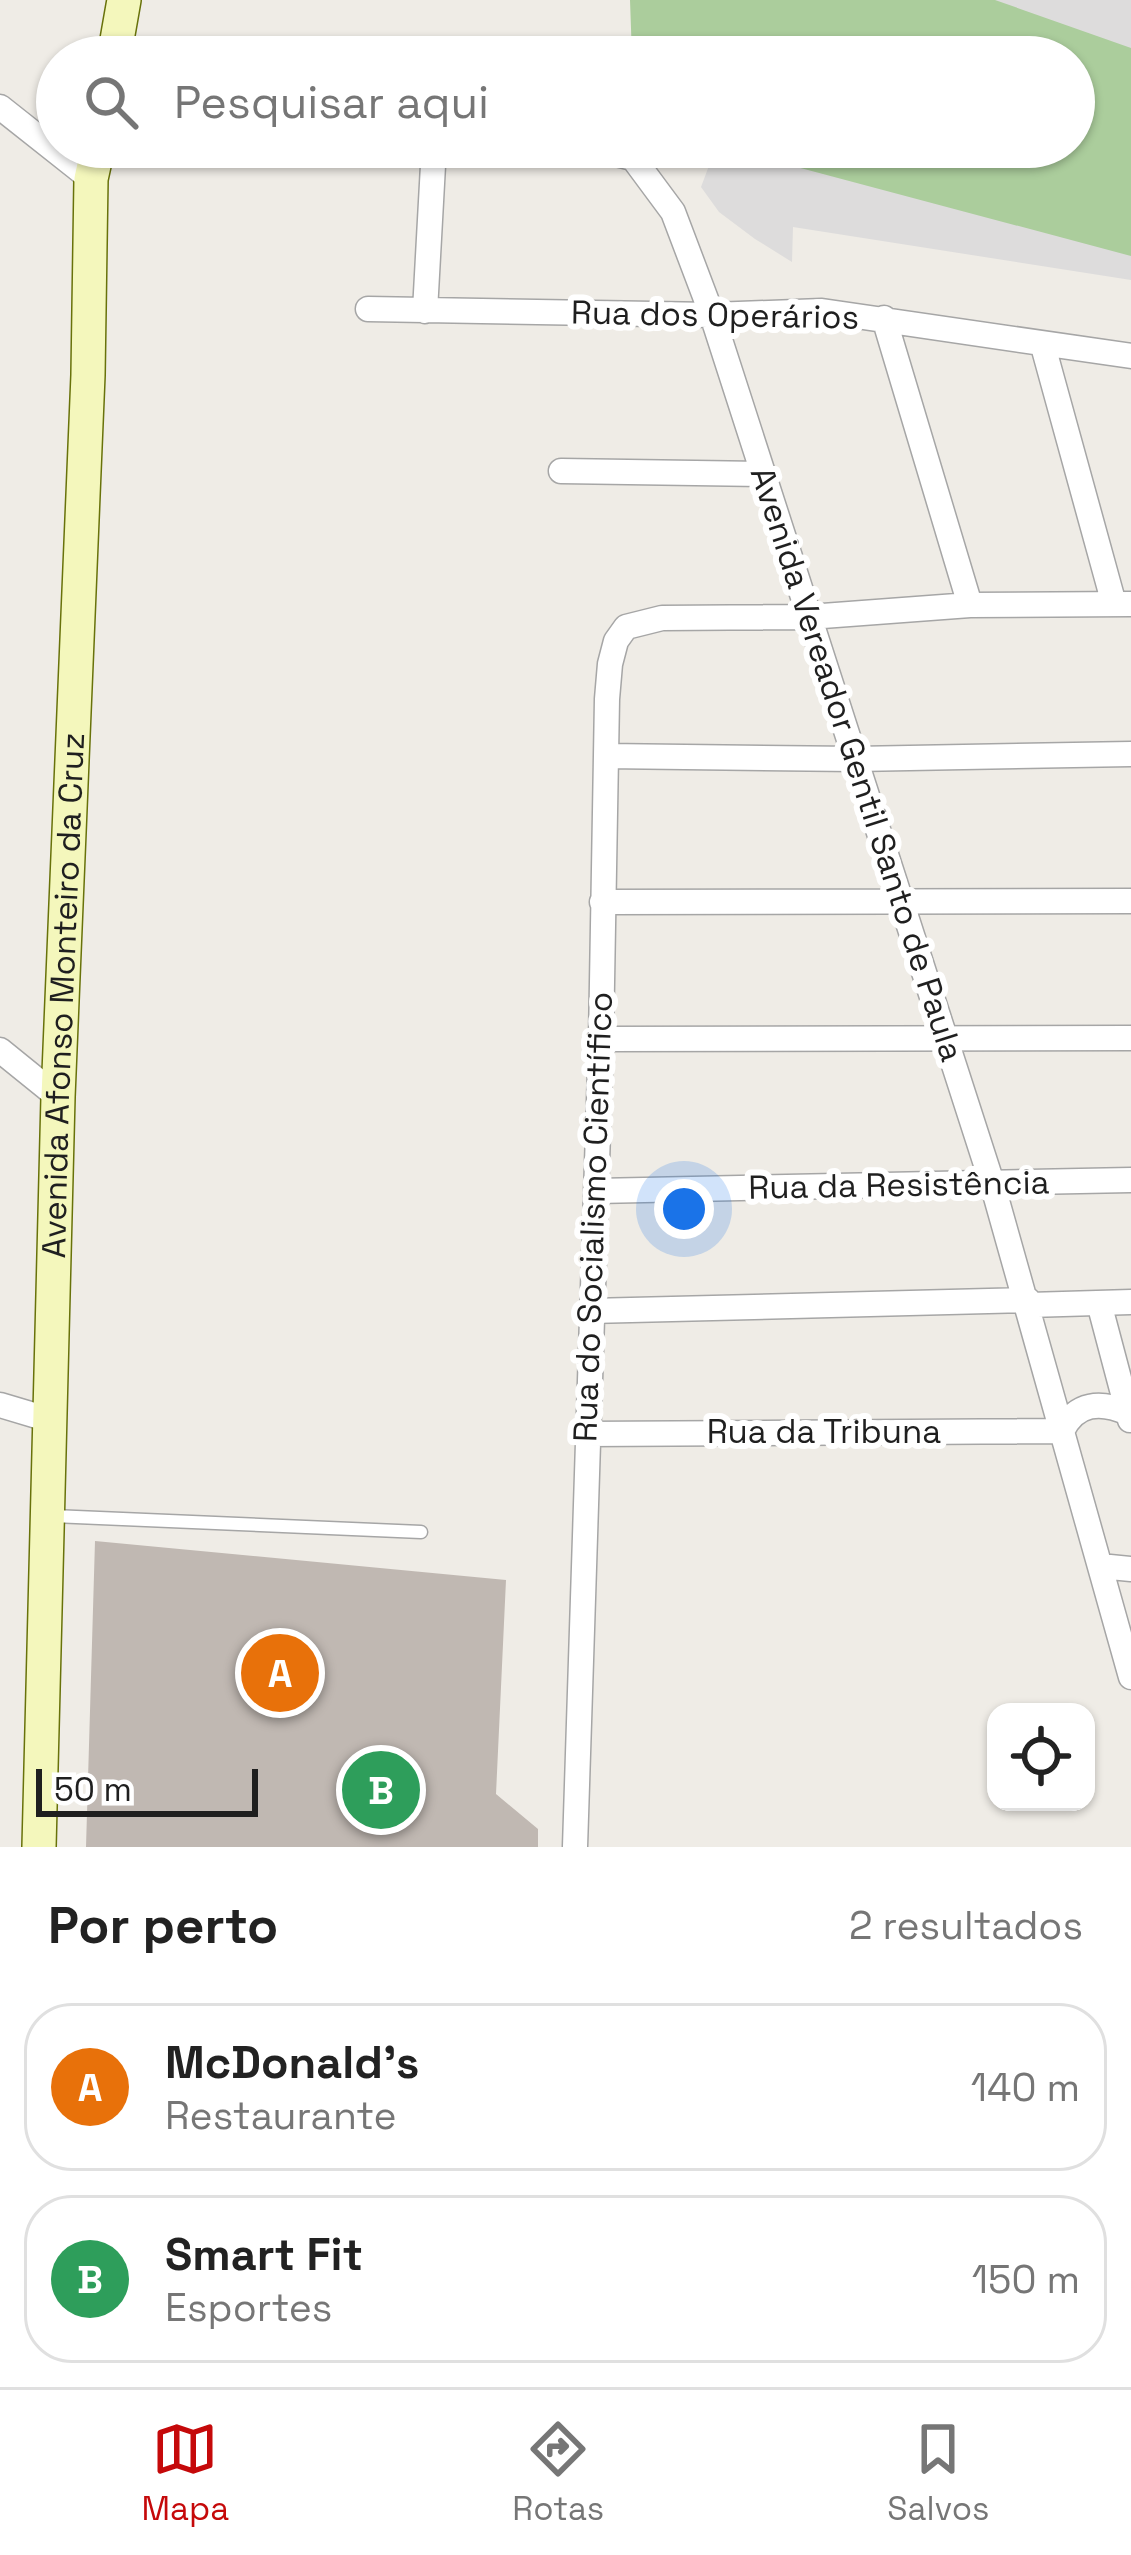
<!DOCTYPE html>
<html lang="pt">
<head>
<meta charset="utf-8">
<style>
  :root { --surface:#fff; --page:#f6f6f6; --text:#222; --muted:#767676; --line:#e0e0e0; --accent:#c5090a }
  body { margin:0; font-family:"Space Grotesk",sans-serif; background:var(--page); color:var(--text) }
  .controls { position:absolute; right:36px; bottom:36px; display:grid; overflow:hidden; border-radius:24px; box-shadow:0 3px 9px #0004 }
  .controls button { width:108px; height:108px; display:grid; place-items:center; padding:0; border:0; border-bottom:3px solid var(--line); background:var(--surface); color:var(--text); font:60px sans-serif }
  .scale { position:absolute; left:36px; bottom:30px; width:222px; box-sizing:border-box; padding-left:12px; border:6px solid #1f1f1f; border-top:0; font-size:33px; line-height:42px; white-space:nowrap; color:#1f1f1f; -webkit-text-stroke:9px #fff; paint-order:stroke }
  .you { position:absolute; left:684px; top:1209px; width:42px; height:42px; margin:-30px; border:9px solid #fff; border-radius:50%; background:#1a73e8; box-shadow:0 0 0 18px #1a73e833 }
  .badge { display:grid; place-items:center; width:78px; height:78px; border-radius:50%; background:var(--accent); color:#fff; font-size:39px; font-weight:700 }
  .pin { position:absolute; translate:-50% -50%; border:6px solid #fff; box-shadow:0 3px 12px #0006 }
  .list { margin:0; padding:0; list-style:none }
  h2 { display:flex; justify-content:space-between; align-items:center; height:156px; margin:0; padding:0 48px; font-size:51px }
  h2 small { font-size:39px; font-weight:400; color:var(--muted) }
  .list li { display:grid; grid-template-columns:78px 1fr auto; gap:36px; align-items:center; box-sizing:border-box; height:168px; margin:0 24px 24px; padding:0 24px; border:3px solid var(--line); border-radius:48px }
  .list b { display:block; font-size:45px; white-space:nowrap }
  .list p { margin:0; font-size:39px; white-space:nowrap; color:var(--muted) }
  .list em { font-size:39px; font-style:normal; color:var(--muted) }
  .icon { flex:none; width:66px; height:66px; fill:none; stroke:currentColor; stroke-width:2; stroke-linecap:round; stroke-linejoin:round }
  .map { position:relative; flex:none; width:1131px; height:1847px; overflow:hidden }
  .search { position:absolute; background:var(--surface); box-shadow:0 3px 9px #0004; left:36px; right:36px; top:36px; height:132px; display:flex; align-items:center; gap:30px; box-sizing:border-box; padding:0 42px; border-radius:66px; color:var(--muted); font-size:45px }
  .sheet { height:540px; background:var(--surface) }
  nav { display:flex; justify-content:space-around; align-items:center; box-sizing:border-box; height:168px; border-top:3px solid var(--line); background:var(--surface); font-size:33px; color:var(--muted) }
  nav a { display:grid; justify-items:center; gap:6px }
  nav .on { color:var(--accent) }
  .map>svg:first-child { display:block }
</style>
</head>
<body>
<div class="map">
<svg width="1131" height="1847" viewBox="0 0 1131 1847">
  <rect width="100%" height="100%" fill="#efece6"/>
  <path fill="#dddcdc" d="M753,0H1131V280L793,227L792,262L755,239L719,212L701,187L716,147H1074V57Z"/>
  <path fill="#abcd9c" d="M630,0H995L1131,48V256L722,147H1074V57H632Z"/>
  <path fill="#c0b8b2" d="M95,1541L506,1580L496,1794L538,1829V1847H86Z"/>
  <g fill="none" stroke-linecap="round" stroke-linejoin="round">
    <g stroke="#a6a6a6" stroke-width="15">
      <path id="lane" d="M53,1516L421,1532"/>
    </g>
    <g stroke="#a6a6a6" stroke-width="27">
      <path id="street" d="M0,107L91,179
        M587,147L633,158L673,212L712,315L992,1183L1131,1677
        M368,309L712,315L822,311L1131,356
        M425,311L434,147
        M884,318L970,605
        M1043,346L1114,604
        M561,471L762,474
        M606,756L855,759L1131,754
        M602,902L1131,901
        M601,1039L1131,1038
        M0,1050L58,1097
        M596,1191L1131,1180
        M1099,1303L1130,1420
        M1029,1305L1131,1302
        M590,1311L1028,1300
        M0,1405L47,1419
        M586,1434L1062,1431C1076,1402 1101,1401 1128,1413
        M1100,1566L1131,1569
        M575,1847L601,1039L607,699L610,664L616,641L626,627L662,618L809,617L970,605L1131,604"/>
    </g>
    <g stroke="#68720a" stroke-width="36">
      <g id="secondary">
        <path d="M114,57L124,0"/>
        <path id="s1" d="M39,1847L58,1097L88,375L91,179L98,147"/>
      </g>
    </g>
    <use href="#lane" stroke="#fff" stroke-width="12"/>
    <use href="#street" stroke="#fff" stroke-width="24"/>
    <use href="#secondary" stroke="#f4f7bc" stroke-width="33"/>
  </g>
  <g text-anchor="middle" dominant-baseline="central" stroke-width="12" stroke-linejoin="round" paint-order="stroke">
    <g font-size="33" fill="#1f1f1f" stroke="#fff">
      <text transform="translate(715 315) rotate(1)">Rua dos Operários</text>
      <text transform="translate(857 764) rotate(72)">Avenida Vereador Gentil Santo de Paula</text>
      <text stroke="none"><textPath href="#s1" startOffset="852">Avenida Afonso Monteiro da Cruz</textPath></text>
      <text transform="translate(899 1185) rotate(-1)">Rua da Resistência</text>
      <text transform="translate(593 1217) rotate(-88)">Rua do Socialismo Científico</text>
      <text x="824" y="1432">Rua da Tribuna</text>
    </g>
  </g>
</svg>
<div class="controls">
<button><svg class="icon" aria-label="locate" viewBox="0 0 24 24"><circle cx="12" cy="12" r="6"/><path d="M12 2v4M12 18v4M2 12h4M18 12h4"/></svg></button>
</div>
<div class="scale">50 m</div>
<div class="you"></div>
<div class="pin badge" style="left:280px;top:1673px;background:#e8710a">A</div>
<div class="pin badge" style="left:381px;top:1790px;background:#2e9e5b">B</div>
<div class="search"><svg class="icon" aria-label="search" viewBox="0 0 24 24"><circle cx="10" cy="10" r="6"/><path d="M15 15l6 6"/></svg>Pesquisar aqui</div>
</div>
<section class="sheet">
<h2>Por perto<small>2 resultados</small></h2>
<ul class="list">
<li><span class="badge" style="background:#e8710a">A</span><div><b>McDonald's</b><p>Restaurante</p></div><em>140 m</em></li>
<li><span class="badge" style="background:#2e9e5b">B</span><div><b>Smart Fit</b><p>Esportes</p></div><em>150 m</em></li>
</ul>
</section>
<nav>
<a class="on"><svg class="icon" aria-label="map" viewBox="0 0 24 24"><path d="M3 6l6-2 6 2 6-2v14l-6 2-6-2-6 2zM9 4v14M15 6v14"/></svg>Mapa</a>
<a><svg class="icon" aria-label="directions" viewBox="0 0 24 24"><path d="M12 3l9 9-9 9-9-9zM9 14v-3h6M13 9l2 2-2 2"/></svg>Rotas</a>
<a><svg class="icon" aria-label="saved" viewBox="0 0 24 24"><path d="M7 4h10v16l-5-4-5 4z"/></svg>Salvos</a>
</nav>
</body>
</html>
